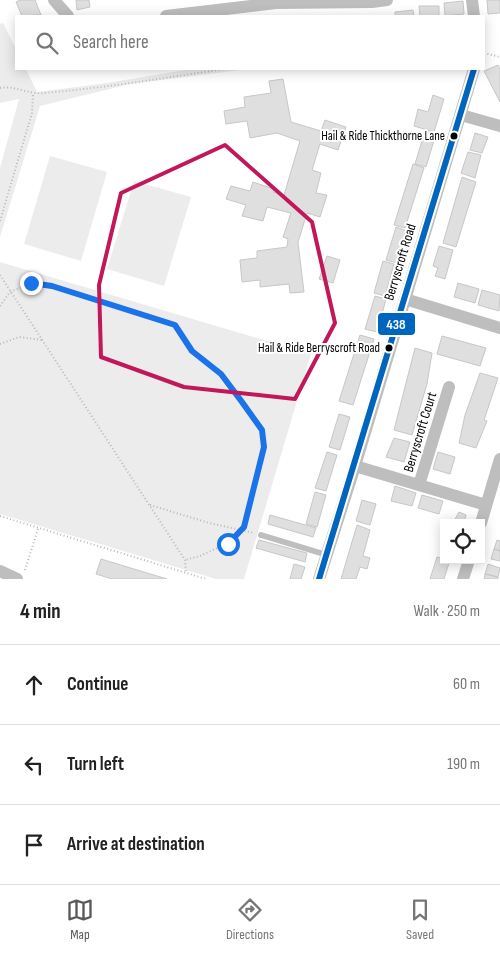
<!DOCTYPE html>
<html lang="en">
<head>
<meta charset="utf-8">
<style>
  :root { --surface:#fff; --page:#f2f2f2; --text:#222; --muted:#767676; --line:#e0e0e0; --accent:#595959 }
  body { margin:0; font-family:"Sofia Sans Condensed",sans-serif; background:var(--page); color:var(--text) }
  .controls { position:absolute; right:15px; bottom:15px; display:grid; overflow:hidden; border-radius:0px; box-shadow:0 2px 12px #0003 }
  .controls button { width:45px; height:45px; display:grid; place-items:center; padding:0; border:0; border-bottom:1px solid var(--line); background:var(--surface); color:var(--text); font:25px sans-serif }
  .stop { position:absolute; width:15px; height:15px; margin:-11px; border:4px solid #1a73e8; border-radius:50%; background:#fff }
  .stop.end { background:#1a73e8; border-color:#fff; box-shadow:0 1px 5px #0008 }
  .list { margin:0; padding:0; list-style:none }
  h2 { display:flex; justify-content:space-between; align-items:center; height:65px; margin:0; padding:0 20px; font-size:21px }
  h2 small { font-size:16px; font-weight:400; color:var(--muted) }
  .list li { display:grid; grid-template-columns:32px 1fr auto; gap:15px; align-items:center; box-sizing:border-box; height:80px; padding:0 20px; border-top:1px solid var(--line) }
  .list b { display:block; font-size:19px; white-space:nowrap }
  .list em { font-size:16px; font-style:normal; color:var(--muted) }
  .icon { flex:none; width:28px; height:28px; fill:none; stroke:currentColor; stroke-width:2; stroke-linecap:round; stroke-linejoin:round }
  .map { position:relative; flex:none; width:500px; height:579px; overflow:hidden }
  .search { position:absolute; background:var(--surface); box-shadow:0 2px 12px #0003; left:15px; right:15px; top:15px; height:55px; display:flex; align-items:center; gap:12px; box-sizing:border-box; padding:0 18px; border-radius:0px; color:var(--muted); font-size:19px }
  .sheet { height:305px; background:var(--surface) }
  nav { display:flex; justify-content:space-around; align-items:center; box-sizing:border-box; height:70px; border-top:1px solid var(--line); background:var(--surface); font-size:14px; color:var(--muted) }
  nav a { display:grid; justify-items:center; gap:2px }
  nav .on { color:var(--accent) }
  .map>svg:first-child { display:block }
</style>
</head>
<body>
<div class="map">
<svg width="500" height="579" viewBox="0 0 500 579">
  <rect width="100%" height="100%" fill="#fff"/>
  <path fill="#ececec" d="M3,23L16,49V69H26L37,92L107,83L191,69H248L130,84L40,106L0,237V168L19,99L0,103V24Z
    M50,156L107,172L81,261L24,244Z
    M134,181L191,197L164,286L107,269Z
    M0,262L311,354L244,579H216L0,514Z"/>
  <path fill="#dfdfdf" stroke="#c7c7c7" d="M20,0H35L41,15L22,16L16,2Z
    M76,0H89L90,7L77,10Z
    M487,0H500V13L488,14Z
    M463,1L464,14L445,16L444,3Z
    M419,6H439V16H420Z
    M413,10L414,16H395V12Z
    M498,65L500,69V102L484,71Z
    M283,79L291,122L321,131L325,120L346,127L338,150L320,144L312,170L321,173L316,193L327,195L320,217L307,213L298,242L304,292L290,293L289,284L260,287V280L242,282L240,260L257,258V251L287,247L288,239L283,237L291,213L267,207L263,221L242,216L246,205L226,199L231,186L250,191L253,182L274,189L273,192L284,195L300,141L277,133L250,138L247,121L226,124L224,111L245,107L244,97L271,93L269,81Z
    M433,95L444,99L434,132L414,126L418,109L428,112Z
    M425,131L436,134L426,167L415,164Z
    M475,133L488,137L482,153L470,150Z
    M468,152L481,155L475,178L461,173Z
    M413,164L424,168L405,228L394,225Z
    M462,177L476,182L456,247L443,243Z
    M396,227L407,231L397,263L386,260Z
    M439,246L453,250L445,279L435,276L438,268L433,266Z
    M327,256L340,260L333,283L319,279Z
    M383,261L394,264L385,296L374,293Z
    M458,283L479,289L475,303L454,297Z
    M482,290L500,295L499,311L478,305Z
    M375,296L386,299L377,332L365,329Z
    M360,335L374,339L353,405L339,401Z
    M442,336L486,348L480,366L437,354Z
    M415,348L432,353L427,384L412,435L394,430Z
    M480,373L498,378L484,420L487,421L476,448L459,443L465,415Z
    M339,414L350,417L340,450L329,447Z
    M394,438L410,442L404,462L386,457Z
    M327,452L337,455L326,491L315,488Z
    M438,452L455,457L450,474L433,469Z
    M395,486L416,493L412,506L391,501Z
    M315,492L326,495L317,527L306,524Z
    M422,495L443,501L439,514L418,508Z
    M362,500L376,504L370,525L356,521Z
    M459,512L466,515L464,523H453Z
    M270,515L316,528L313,537L268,524Z
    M357,525L370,530L363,556L370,558L367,569L360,567L356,579H341Z
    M259,540L307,553L305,562L256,548Z
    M497,540L500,541V551L494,549Z
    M494,549L500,551V561L491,559Z
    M437,557L450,560L444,579H430Z
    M101,559L167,579H112L96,574Z
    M294,564L305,567L301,579H290Z
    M488,564L500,568L498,577L485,574Z
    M485,574L498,577V579H484Z"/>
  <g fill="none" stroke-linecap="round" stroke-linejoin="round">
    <path stroke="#b9b9b9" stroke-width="2" stroke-dasharray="1 2.5" stroke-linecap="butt" d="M484,53L500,57
      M0,88C16,85 28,95 44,93C104,88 164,78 224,69
      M0,221L32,113L33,94
      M0,275L185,560L186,573
      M0,306L10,292L31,283L52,286L175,325L192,351L221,375L242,402L262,430L264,447L244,527L228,543L200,556L185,560
      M0,344L19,337L42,340
      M150,505L209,523L254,533
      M0,516L206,579
      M25,570L38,529"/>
    <path stroke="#bebebe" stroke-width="6" d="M261,535L327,555"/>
    <path stroke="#bebebe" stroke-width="12" d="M54,0L68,16
      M472,0L474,16
      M166,16L276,3L372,2L387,0
      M461,115L500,126
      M405,299L500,328
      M355,466L486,505
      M419,485L449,387
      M481,523L500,459
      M0,571L17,579
      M319,579L355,466L474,69
      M463,579L469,560"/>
    <g stroke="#fff" stroke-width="10">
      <path id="bus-1" d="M319,579L474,69"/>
    </g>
    <use href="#bus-1" stroke="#0065bd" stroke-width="6"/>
  </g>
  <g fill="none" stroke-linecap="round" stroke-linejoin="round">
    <path stroke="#1a73e8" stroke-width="6" d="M31,283L52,286L175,325L192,351L221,374L242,402L262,430L264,447L244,527L228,544"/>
  </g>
  <path fill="none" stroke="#c2185b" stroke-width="4" stroke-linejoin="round" d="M225,145L312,222L335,323L295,399L184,387L101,357L99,285L121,193Z"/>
  <g fill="#000" stroke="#fff" stroke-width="2">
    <circle cx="454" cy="136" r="4.5"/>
    <circle cx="389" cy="348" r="4.5"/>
  </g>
  <g text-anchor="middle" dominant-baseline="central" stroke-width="4" stroke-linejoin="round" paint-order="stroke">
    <g font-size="13" fill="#000" stroke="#fff" text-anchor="end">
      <text x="445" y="136">Hail &amp; Ride Thickthorne Lane</text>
      <text x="380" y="348">Hail &amp; Ride Berryscroft Road</text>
    </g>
    <g font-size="14" fill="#000" stroke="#fff">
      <text transform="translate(400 262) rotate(-73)">Berryscroft Road</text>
      <text transform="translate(420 432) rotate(-73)">Berryscroft Court</text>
    </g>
  </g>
  <rect stroke="#fff" stroke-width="2" x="377" y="312" width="39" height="24" rx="5" fill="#0065bd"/>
  <g font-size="14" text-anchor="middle" font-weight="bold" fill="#fff">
    <text x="396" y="329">438</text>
  </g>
</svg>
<div class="controls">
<button><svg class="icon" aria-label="locate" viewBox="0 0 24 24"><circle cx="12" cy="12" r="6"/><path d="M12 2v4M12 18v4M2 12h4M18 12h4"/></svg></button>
</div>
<div class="stop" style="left:228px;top:544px"></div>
<div class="stop end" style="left:31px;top:283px"></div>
<div class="search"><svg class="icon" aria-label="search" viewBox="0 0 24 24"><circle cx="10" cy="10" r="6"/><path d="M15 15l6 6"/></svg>Search here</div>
</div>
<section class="sheet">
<h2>4 min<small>Walk · 250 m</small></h2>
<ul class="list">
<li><svg class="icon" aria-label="ahead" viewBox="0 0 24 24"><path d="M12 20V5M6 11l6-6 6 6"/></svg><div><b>Continue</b></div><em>60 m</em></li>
<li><svg class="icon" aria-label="left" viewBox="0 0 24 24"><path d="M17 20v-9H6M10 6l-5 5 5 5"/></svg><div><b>Turn left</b></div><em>190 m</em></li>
<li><svg class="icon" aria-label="arrive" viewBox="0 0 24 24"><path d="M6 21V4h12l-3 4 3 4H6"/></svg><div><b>Arrive at destination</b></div></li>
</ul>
</section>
<nav>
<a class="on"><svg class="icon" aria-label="map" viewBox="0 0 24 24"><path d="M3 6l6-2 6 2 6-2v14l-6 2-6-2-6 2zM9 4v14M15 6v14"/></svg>Map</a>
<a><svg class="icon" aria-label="directions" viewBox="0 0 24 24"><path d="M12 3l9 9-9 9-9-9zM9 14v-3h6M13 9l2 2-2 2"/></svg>Directions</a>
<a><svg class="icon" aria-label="saved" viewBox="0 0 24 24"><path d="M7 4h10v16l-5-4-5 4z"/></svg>Saved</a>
</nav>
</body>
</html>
